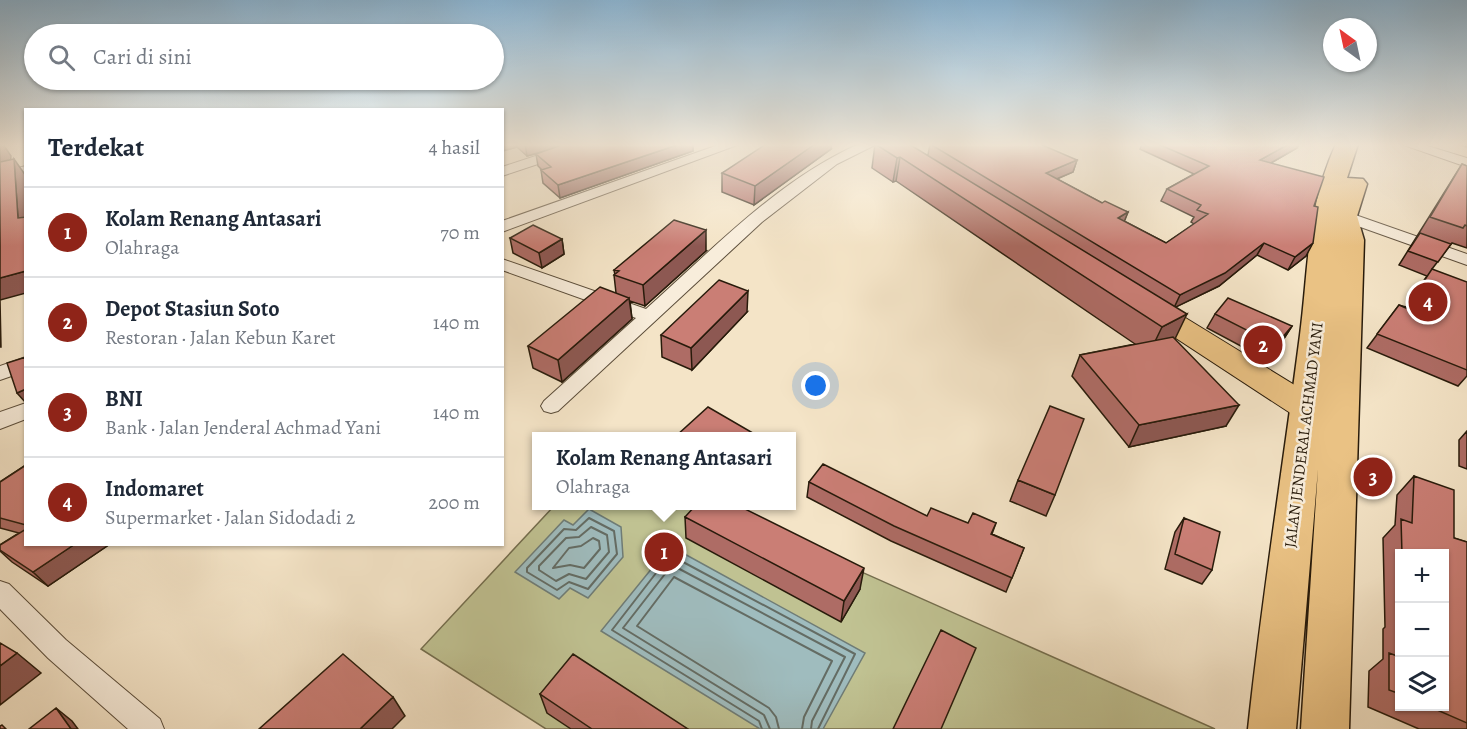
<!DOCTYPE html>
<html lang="id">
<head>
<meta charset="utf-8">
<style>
  :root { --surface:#fff; --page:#f2f2f3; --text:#1f2937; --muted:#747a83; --line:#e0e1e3; --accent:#8f2418 }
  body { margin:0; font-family:Alegreya,serif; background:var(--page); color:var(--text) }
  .controls { position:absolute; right:18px; bottom:18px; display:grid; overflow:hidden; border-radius:0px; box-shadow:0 2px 4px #0004 }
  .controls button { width:54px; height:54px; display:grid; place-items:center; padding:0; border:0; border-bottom:2px solid var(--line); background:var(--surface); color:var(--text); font:30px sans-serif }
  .compass { position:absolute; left:1323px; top:18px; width:54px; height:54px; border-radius:50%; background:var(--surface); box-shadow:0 2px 4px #0004; rotate:327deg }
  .you { position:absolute; left:816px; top:386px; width:21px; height:21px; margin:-15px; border:4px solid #fff; border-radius:50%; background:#1a73e8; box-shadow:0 0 0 9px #1a73e833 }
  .badge { display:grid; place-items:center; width:39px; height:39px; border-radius:50%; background:var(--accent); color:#fff; font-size:20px; font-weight:700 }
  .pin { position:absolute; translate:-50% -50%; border:3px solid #fff; box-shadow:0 2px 6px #0006 }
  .popup { position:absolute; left:532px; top:432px; width:264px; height:78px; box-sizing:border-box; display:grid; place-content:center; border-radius:0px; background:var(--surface); filter:drop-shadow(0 2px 4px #0005); font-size:20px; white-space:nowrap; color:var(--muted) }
  .popup b { font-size:22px; color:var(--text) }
  .popup::after { content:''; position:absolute; left:50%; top:100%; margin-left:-12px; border:12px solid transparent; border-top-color:var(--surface) }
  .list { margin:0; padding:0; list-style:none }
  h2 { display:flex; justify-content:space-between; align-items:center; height:78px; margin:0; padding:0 24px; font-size:26px }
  h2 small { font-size:20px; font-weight:400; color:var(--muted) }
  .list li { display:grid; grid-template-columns:39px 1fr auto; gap:18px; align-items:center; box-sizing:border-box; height:90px; padding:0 24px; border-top:2px solid var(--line) }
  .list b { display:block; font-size:22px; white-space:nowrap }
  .list p { margin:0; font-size:20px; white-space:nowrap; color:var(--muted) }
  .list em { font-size:20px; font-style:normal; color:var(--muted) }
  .icon { flex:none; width:33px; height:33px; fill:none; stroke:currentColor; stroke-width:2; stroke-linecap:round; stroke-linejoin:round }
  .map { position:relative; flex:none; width:1467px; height:729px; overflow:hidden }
  .search { position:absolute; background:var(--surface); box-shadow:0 2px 4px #0004; left:24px; top:24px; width:480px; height:66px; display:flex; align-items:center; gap:15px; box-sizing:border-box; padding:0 21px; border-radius:33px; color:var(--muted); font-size:22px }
  .panel { position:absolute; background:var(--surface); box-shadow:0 2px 4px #0004; left:24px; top:108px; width:480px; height:438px; border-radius:0px }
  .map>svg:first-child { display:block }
</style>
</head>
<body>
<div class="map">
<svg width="1467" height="729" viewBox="0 0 1467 729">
  <rect width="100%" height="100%" fill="#f4e4c7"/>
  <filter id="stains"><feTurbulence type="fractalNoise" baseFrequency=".00333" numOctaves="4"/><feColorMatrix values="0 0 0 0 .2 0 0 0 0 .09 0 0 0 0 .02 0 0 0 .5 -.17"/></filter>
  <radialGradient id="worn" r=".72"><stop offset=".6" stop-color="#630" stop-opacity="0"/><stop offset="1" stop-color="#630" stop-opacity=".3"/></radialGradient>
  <path fill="#c0c292" stroke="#746e4e" stroke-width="1.5" d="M554,506H713L1215,729H546L421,649Z"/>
  <path fill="#9fbcbe" stroke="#6f7c76" stroke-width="1.5" d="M589,509L621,527L623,557L588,598L570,588L559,599L515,572L564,520L573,525Z
    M670,546L865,653L823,729H760L601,631Z"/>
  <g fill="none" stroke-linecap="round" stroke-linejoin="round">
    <path stroke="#646c64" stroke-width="2" d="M589,518L614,531L617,554L588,589L569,582L557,590L527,572V568L564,529L576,530Z
      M591,527L607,535L609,552L586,579L569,574L556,581L539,570V566L566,538L579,537Z
      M593,538L599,541L600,549L584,568L570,565L553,568L569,548L581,546Z
      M762,729L759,721L612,630L670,555L855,654L818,729
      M770,729L764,715L623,628L672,565L845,657L812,721L811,729
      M779,729L776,717L769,708L637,626L674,577L832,661L804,717L802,729"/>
    <g stroke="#5b4d3a" stroke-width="2">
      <path id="minor" d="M721,144H740L502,232V221Z
        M859,144H877L837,164L762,222L558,411L551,413L544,411L541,406L544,401L636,318L502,270V259L646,309C712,250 778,180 859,144Z
        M1401,144H1421L1467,158V167Z
        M554,150L561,154L559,157L502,176V167Z
        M26,166V174L0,180V172Z
        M1344,211L1467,254V265L1338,219L1336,216Z
        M26,357V371L0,380V366Z
        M26,403V419L0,429V412Z
        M0,581L9,584L66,640L160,719L164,729H128L48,658L0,609Z"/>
    </g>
    <g stroke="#281b0b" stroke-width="2">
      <path id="primary" d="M1143,295L1153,298L1319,400L1324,408L1319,416L1307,420L1295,416L1133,310L1129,304L1133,298Z"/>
    </g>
    <g stroke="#281b0b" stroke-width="3">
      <path id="trunk" d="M1336,144H1358L1347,178L1363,179L1367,184L1357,216L1364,240L1349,729H1301L1318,469L1296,729H1248C1262,597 1283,467 1300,335C1309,266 1306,210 1336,144Z"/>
    </g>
    <use href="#minor" fill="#f8eddb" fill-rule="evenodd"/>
    <use href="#primary" fill="#eac284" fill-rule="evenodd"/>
    <use href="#trunk" fill="#eac284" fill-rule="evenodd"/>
  </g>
  <path fill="#ae6c65" stroke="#281b0b" stroke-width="1.5" fill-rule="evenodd" d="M502,144H693V151L560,198L543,183L541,170H542L538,166L536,154L539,153L527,156L517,147L502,151Z
    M875,144L928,155L930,144L1077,160L1073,172L1057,179L1102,203L1128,212L1124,221L1166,243L1194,224L1191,222L1194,217L1161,201L1167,189L1194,174L1140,149L1142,144H1299L1297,148L1271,163L1314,206L1306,256L1288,270L1257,255L1219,286L1175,307V339L1226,426L1129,447L1072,376L1080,355L1135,344L896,181L893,182L872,168Z
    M1456,144H1467V147Z
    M782,145L831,149L754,205L722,192V173Z
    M1462,164L1467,166V248L1452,243L1432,269L1467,370V376L1458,386L1367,348L1399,305L1406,307L1427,276L1399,265Z
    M510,238L562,239L564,254L542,268L513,253Z
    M706,251L645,306L630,301L632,319L562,382L533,368L528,346L616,293L614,275H615L614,270Z
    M747,312L692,370L662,357L661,335Z
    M1215,314L1292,326L1283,340L1267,360L1207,328Z
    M1467,431V469L1459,466V440Z
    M26,465V544H110L48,586L12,562L0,551V545L19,533L0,528V482Z
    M1414,476L1454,538L1467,542V729H1419L1368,707L1369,671L1383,659V629L1385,627L1383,538L1395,525L1397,495ZM1400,554H1444V706H1400Z
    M1018,480L1055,495L1046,516L1010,501Z
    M809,482L927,516L968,523H996L992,534L1024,548L1006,592L891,541L807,497Z
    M685,517L860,589L841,622L686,538Z
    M1184,518L1212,570L1202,584L1165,569L1175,532Z
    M540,694L688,729H571L547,713Z"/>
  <path fill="#8d5852" stroke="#281b0b" stroke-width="1.5" d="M0,144H3L11,156L10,167L0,170Z
    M502,144H516L517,147L502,151Z
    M525,144H554L555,148L527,156Z
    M680,144H693V151L560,198L558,185Z
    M815,144H832L831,149L754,205L755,186Z
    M1289,144H1299L1297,148L1255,172L1260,160Z
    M900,157L896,181L893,182L897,158Z
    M14,159L26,176V229L18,218Z
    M1077,160L1073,172L1042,185L1046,173Z
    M1128,212L1123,225L1118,218Z
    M706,230V251L645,306L643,285Z
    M562,239L564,254L542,268L539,253Z
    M1264,243L1257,255L1219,286L1174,308L1180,295Z
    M1313,243L1306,256L1288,270L1295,257Z
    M26,271V293L0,300L1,347H0V278Z
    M748,291L747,312L692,370L691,348Z
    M629,298L632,319L562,382L558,360Z
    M1187,314L1174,341L1149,354L1162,327Z
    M1292,326L1283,340L1267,360L1276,345Z
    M26,389V403L17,393Z
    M1239,405L1226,426L1129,447L1139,425Z
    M75,544H110L48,586L33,572Z
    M864,568L860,589L841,622L844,601Z
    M17,653L41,673L0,705V666Z
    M393,697L405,716L392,729H360Z
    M56,708L72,721L78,729H71Z"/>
  <path fill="#ca7e75" stroke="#281b0b" stroke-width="1.5" d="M560,144H680L558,185L541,170L551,167L536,154L559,146Z
    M766,144H778L782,145L784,144H815L755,186L722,173Z
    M875,144H909L1187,314L1162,327L900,157L897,158Z
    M930,144H1040L1077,160L1046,173L1102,203L1105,201L1128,212L1118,218L1166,243L1208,214L1197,210L1201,205L1167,189L1209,166L1158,144H1289L1260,160L1324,177L1314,206L1318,207L1313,243L1295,257L1264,243L1225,273L1180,295Z
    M14,159L18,218L26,217V271L0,278V162Z
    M1462,164L1467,166V226L1465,225L1463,228L1430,217Z
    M674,220L706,230L643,285L614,275L619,271L614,270Z
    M533,225L562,239L539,253L510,238Z
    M1420,233L1451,244L1438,262L1408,251Z
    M1432,269L1467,282V370L1377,334L1399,305L1406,308Z
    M719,280L748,291L691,348L661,335Z
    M600,287L629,298L558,360L528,346Z
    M1228,298L1292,326L1276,345L1215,314Z
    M1173,337L1239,405L1139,425L1080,355Z
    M26,357V389L17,393L7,363Z
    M1050,406L1084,419L1055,495L1018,480Z
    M708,407L758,436H676Z
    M823,464L927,516L931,508L968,523L973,513L996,523L991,534L1024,548L1012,578L894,526L809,482Z
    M26,465V525L0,518V482Z
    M1414,476L1454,490V538L1467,542V723L1428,706H1444V554H1402L1401,519L1412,523Z
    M695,506H739L864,568L844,601L685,517Z
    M1184,518L1220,532L1212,570L1175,554Z
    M26,529V544H75L33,572L0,550V545Z
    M941,630L976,648L941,729H893Z
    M0,643L17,653L0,666Z
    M1389,653L1400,657V694L1389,690Z
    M343,654L393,697L360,729H259Z
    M573,654L688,729H592L540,694Z
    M56,708L71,729H29Z
    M2,725L6,729H0V726Z"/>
  <linearGradient id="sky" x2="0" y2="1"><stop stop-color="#8bb7d7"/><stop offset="0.59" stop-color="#faf3e6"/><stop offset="1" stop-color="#faf3e6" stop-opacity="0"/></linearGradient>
  <rect width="1467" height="246" fill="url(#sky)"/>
  <g text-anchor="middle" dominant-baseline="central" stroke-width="5" stroke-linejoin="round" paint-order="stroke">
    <g font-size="16" fill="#281b0b" stroke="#f8eddb">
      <text transform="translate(1304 435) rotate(-83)">JALAN JENDERAL ACHMAD YANI</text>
    </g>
  </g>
  <rect width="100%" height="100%" filter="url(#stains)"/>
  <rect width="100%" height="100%" fill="url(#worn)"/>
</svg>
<div class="controls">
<button>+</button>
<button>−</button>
<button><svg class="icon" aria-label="layers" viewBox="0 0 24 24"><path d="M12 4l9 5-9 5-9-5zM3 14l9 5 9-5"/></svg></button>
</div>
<svg class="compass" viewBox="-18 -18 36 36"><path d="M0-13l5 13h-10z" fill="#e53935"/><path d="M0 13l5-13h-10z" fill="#747a83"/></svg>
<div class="you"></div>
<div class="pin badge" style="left:664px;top:552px">1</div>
<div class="popup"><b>Kolam Renang Antasari</b>Olahraga</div>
<div class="pin badge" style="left:1263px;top:345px">2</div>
<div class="pin badge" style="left:1373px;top:477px">3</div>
<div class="pin badge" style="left:1428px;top:302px">4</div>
<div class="search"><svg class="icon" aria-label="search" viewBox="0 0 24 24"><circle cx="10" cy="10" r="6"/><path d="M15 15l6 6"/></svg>Cari di sini</div>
<section class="panel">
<h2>Terdekat<small>4 hasil</small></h2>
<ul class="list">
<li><span class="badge">1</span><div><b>Kolam Renang Antasari</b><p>Olahraga</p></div><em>70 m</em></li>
<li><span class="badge">2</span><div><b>Depot Stasiun Soto</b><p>Restoran · Jalan Kebun Karet</p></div><em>140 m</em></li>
<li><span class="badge">3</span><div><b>BNI</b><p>Bank · Jalan Jenderal Achmad Yani</p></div><em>140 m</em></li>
<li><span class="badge">4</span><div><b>Indomaret</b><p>Supermarket · Jalan Sidodadi 2</p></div><em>200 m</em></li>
</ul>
</section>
</div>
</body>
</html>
